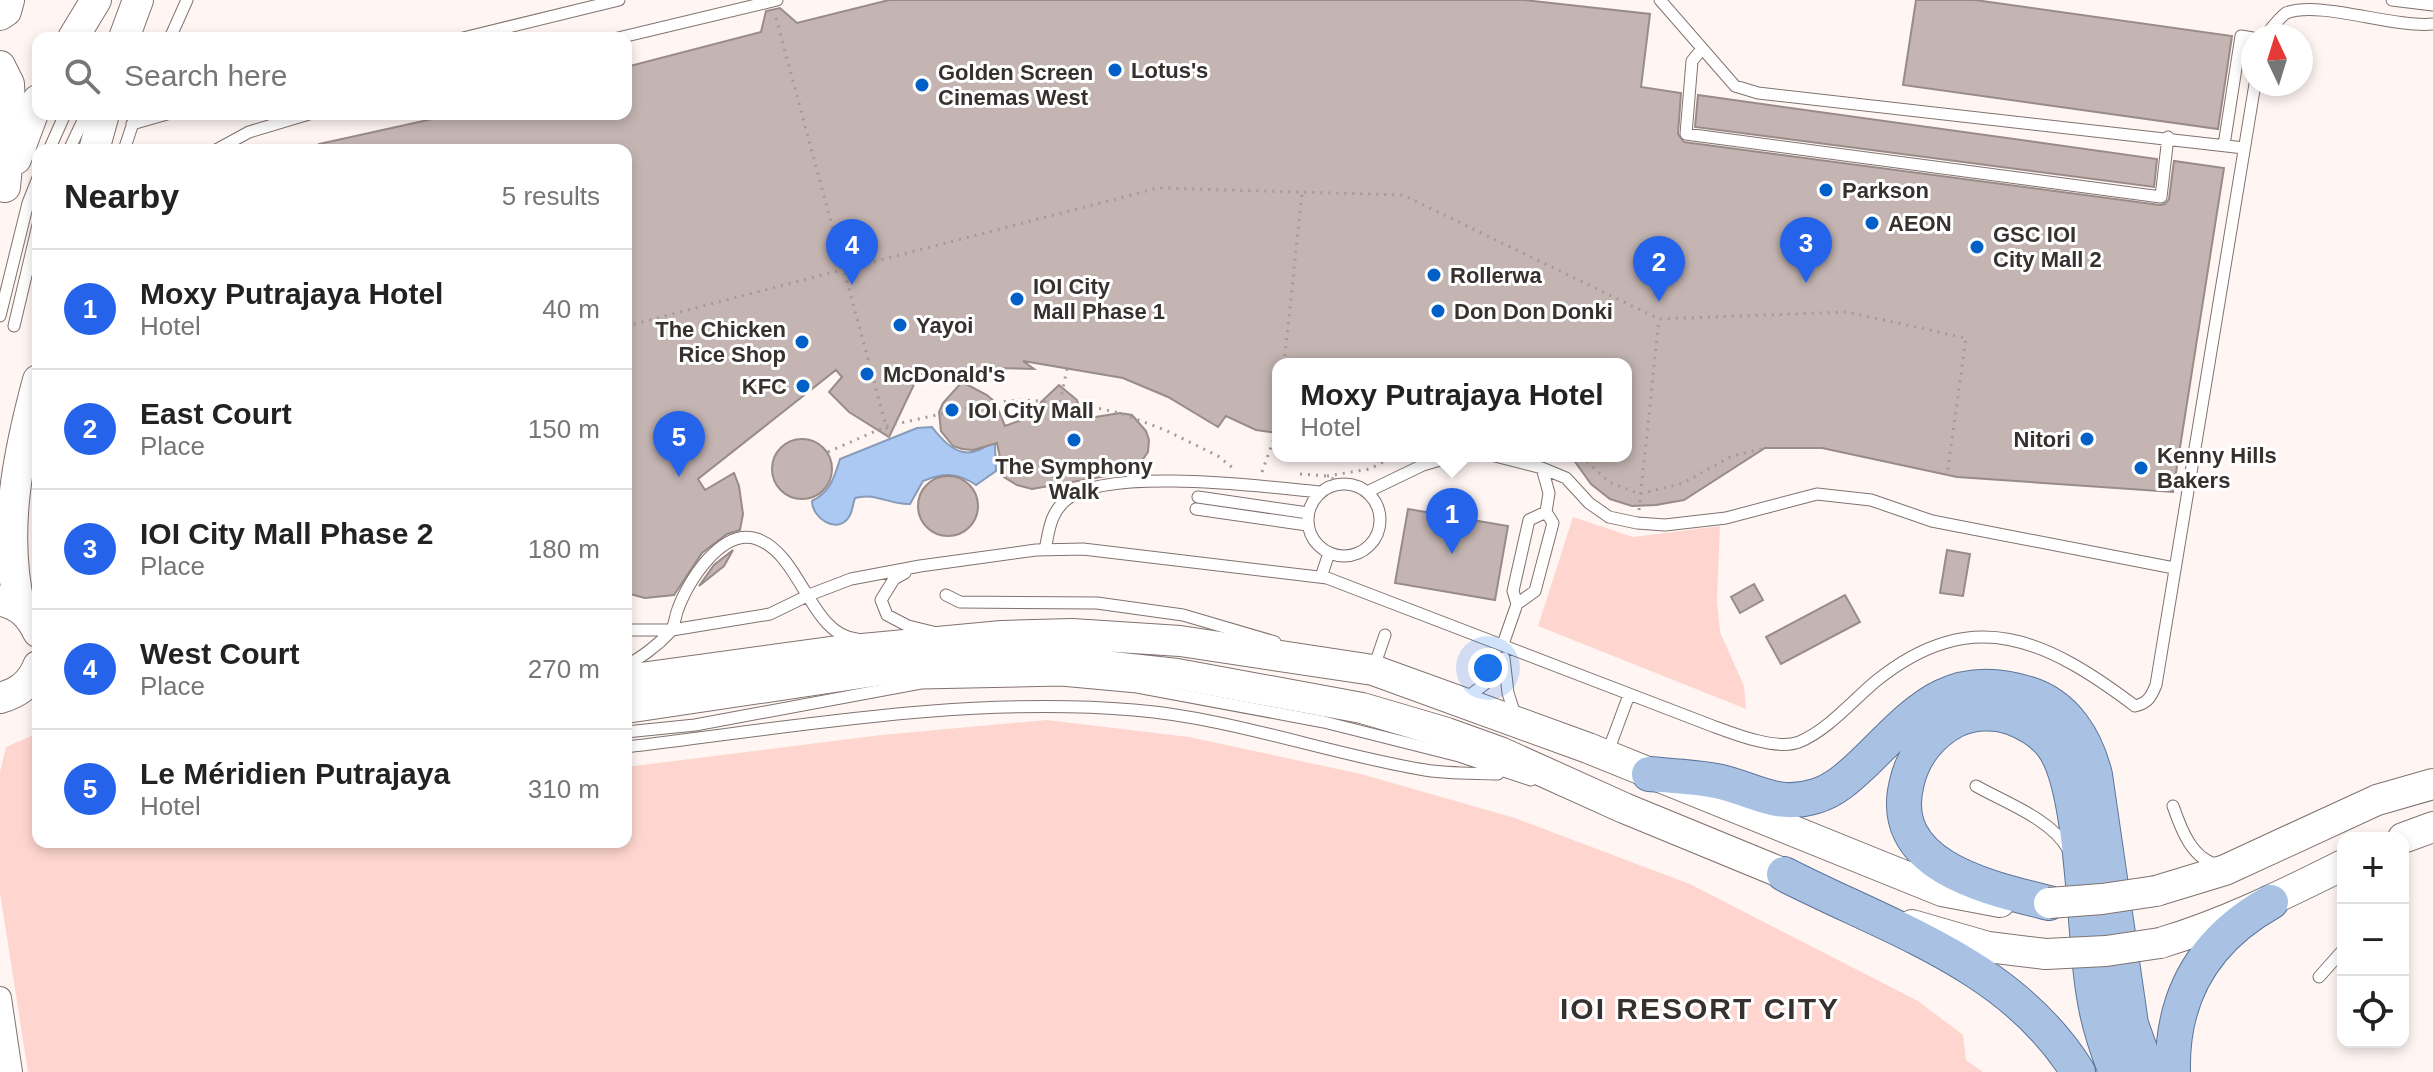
<!DOCTYPE html>
<html lang="en">
<head>
<meta charset="utf-8">
<style>
  :root { --surface:#fff; --page:#f6f6f6; --text:#222; --muted:#767676; --line:#e0e0e0; --accent:#2563eb }
  body { margin:0; font-family:Helvetica,sans-serif; background:var(--page); color:var(--text) }
  .controls { position:absolute; right:24px; bottom:24px; display:grid; overflow:hidden; border-radius:16px; box-shadow:0 4px 12px #0003 }
  .controls button { width:72px; height:72px; display:grid; place-items:center; padding:0; border:0; border-bottom:2px solid var(--line); background:var(--surface); color:var(--text); font:40px sans-serif }
  .compass { position:absolute; left:2241px; top:24px; width:72px; height:72px; border-radius:50%; background:var(--surface); box-shadow:0 4px 12px #0003; rotate:356deg }
  .you { position:absolute; left:1488px; top:668px; width:28px; height:28px; margin:-20px; border:6px solid #fff; border-radius:50%; background:#1a73e8; box-shadow:0 0 0 12px #1a73e833 }
  .badge { display:grid; place-items:center; width:52px; height:52px; border-radius:50%; background:var(--accent); color:#fff; font-size:26px; font-weight:700 }
  .pin { position:absolute; translate:-50% -66px; filter:drop-shadow(0 2px 4px #0008) }
  .pin::after { content:''; position:absolute; top:42px; width:28px; height:24px; background:inherit; clip-path:polygon(0 0,100% 0,50% 100%) }
  .popup { position:absolute; left:1272px; top:358px; width:360px; height:104px; box-sizing:border-box; display:grid; place-content:center; border-radius:16px; background:var(--surface); filter:drop-shadow(0 2px 6px #0005); font-size:26px; white-space:nowrap; color:var(--muted) }
  .popup b { font-size:30px; color:var(--text) }
  .popup::after { content:''; position:absolute; left:50%; top:100%; margin-left:-16px; border:16px solid transparent; border-top-color:var(--surface) }
  .list { margin:0; padding:0; list-style:none }
  h2 { display:flex; justify-content:space-between; align-items:center; height:104px; margin:0; padding:0 32px; font-size:34px }
  h2 small { font-size:26px; font-weight:400; color:var(--muted) }
  .list li { display:grid; grid-template-columns:52px 1fr auto; gap:24px; align-items:center; box-sizing:border-box; height:120px; padding:0 32px; border-top:2px solid var(--line) }
  .list b { display:block; font-size:30px; white-space:nowrap }
  .list p { margin:0; font-size:26px; white-space:nowrap; color:var(--muted) }
  .list em { font-size:26px; font-style:normal; color:var(--muted) }
  .icon { flex:none; width:44px; height:44px; fill:none; stroke:currentColor; stroke-width:2; stroke-linecap:round; stroke-linejoin:round }
  .map { position:relative; flex:none; width:2433px; height:1072px; overflow:hidden }
  .search { position:absolute; background:var(--surface); box-shadow:0 4px 12px #0003; left:32px; top:32px; width:600px; height:88px; display:flex; align-items:center; gap:20px; box-sizing:border-box; padding:0 28px; border-radius:16px; color:var(--muted); font-size:30px }
  .panel { position:absolute; background:var(--surface); box-shadow:0 4px 12px #0003; left:32px; top:144px; width:600px; height:704px; border-radius:16px }
  .map>svg:first-child { display:block }
</style>
</head>
<body>
<div class="map">
<svg width="2433" height="1072" viewBox="0 0 2433 1072">
  <rect width="100%" height="100%" fill="#fff6f4"/>
  <path fill="#fed6cf" d="M1573,517L1633,537L1720,526L1717,600L1720,632L1744,686L1746,709L1538,626Z
    M1047,720L1189,737L1361,774L1515,818L1690,884L1918,1001L1963,1035L1966,1060L1983,1072H28L0,893V772L6,747L38,733V842H626V767L881,735Z"/>
  <path fill="#abc9f3" stroke="#889bb8" stroke-width="2" d="M932,427C953,455 972,463 999,435L995,446L996,471L976,485C957,472 944,473 923,481L910,504C890,505 875,492 855,498C853,504 852,513 849,517C837,535 812,518 812,501C831,491 834,478 840,459L917,428Z"/>
  <path fill="#c4b5b2" stroke="#998b88" stroke-width="2" d="M889,0H1524L1650,14L1641,87L1681,93L1678,134L1684,142L2160,205L2165,204L2169,199L2174,161L2224,168L2173,492L1957,477L1822,448H1765L1684,500L1656,505L1632,506L1610,499L1591,484L1571,456H1626V364H1278V433L1256,430L1226,416L1218,427L1168,397L1123,378L1023,361L1034,369L993,368L919,374L889,437L849,412L829,392L842,377L836,370L698,479L705,490L734,473L739,486L743,514L740,530L727,534L702,553L674,595L645,598L626,593V150H320L319,144L455,114H626V67L761,32L766,11L780,8L797,23Z
    M1916,0H1975L2232,36L2218,129L1903,85Z
    M1698,95L2157,159L2154,187L1695,127Z
    M962,382L987,395L995,402L1005,426L1024,419L1036,418L1041,402L1059,385L1077,400L1083,419L1120,413L1132,415L1146,431L1149,440L1148,452L1139,465L1129,472L1032,489L1017,485L1004,477L997,443L973,450L962,449L953,446L941,431L939,412L943,403Z
    M772 469a30 30 0 1 1 60 0a30 30 0 1 1-60 0Z
    M918 506a30 30 0 1 1 60 0a30 30 0 1 1-60 0Z
    M1408,509L1508,526L1495,600L1395,583Z
    M733,550L724,566L699,586L714,565Z
    M1947,550L1970,554L1963,596L1940,593Z
    M1754,584L1763,600L1740,613L1731,597Z
    M1845,595L1860,622L1781,664L1766,637Z"/>
  <g fill="none" stroke-linecap="round" stroke-linejoin="round">
    <g stroke="#80726f" stroke-width="13">
      <path id="lane" d="M1660,0L1735,86L1758,93L2244,148
        M2392,0L2433,5
        M2265,36C2271,29 2279,18 2286,13C2320,0 2392,28 2433,24
        M170,38L187,0
        M463,38L619,0
        M618,38L777,0
        M1701,50L1692,61L1686,134L2161,197L2168,137
        M132,124L167,114
        M2224,145L2241,36L2253,38
        M49,150L65,114
        M69,150L86,114
        M124,150L136,114
        M216,150L249,132L309,114
        M0,316L28,203L38,178
        M14,326L38,225
        M1495,456L1542,468L1566,478L1589,503L1609,517L1637,523L1665,525L1726,518L1817,494L1871,500L1932,521L2174,568
        M1308 520a36 36 0 1 1 72 0a36 36 0 1 1-72 0Z
        M1367,492L1423,465L1454,456
        M1198,497L1308,513
        M1196,509L1307,525
        M1045,550C1049,531 1050,513 1066,500C1105,466 1268,487 1320,492
        M905,573L894,579L881,600L887,615L908,626L933,632
        M1321,577L1329,553
        M946,595L960,602L1097,603L1183,615L1275,642
        M1517,604L1513,591L1529,520L1546,512
        M626,630H672L770,614L809,595L851,579L920,566L1036,550L1083,549L1327,578L1710,725C1732,733 1776,751 1799,742C1828,730 1852,701 1876,681C1973,603 2047,640 2135,706C2148,703 2151,697 2156,685L2255,84
        M1503,644L1517,604L1535,591L1553,523L1546,512L1549,493L1542,468
        M626,665C640,659 659,644 670,632C675,626 675,616 678,609C688,581 722,527 757,539C802,555 810,635 857,639
        M1374,667L1385,635
        M1466,698L1485,684L1504,658L1508,693L1516,718
        M626,732L695,725L921,683L1061,680L1137,687L1324,722L1459,756L1531,780
        M626,747C795,727 963,696 1134,710C1233,718 1328,754 1425,770C1449,774 1474,773 1498,774
        M1607,754L1629,695
        M1976,786C2006,803 2051,819 2068,849
        M2173,806C2181,829 2192,860 2219,865
        M2319,977L2343,950"/>
    </g>
    <g stroke="#80726f" stroke-width="24">
      <path id="street" d="M0,998L11,1072"/>
    </g>
    <g stroke="#80726f" stroke-width="32">
      <path id="secondary" d="M0,15L6,11L9,0
        M73,38L96,0
        M124,38L138,0
        M0,66L9,84L11,126L5,187
        M94,150L104,114
        M16,159L38,100
        M2,601C20,605 30,616 38,632
        M20,608C2,532 18,454 38,380
        M626,680L830,652L1002,636L1072,634L1180,641L1373,670L1588,748L1942,891L2000,902
        M0,698C18,693 31,684 38,666
        M626,708L901,667L984,662L1085,664L1177,674L1362,708L1447,733L1500,752L1624,808L1804,882
        M2403,838L2433,827
        M2156,891L2225,870L2377,800L2433,784
        M1912,925L1988,947L2046,954
        M2160,943C2224,924 2283,895 2343,865"/>
    </g>
    <g stroke="#5c7499" stroke-width="36">
      <path id="primary" d="M1649,774C1671,776 1694,777 1716,781C1753,788 1775,809 1816,796C1836,790 1851,775 1866,761C1917,711 1950,669 2029,694C2066,706 2086,739 2095,775L2131,1024L2148,1072
        M1784,874C1891,929 2011,964 2078,1072
        M2049,903C1988,888 1885,866 1907,782C1913,756 1930,734 1954,721C1971,712 1995,711 2013,718C2028,724 2042,732 2052,745C2085,788 2083,937 2094,996C2098,1022 2106,1047 2116,1072
        M2173,1072C2171,995 2205,939 2271,902"/>
    </g>
    <path stroke="#a39b9a" stroke-width="3" stroke-dasharray="2 6" stroke-linecap="butt" d="M776,18L889,437
      M626,326L1158,188L1403,195L1659,319L1847,312L1966,338L1947,475
      M1284,364L1302,193
      M1060,402L1067,369
      M828,452L887,426L995,402L1024,400L1079,404L1120,413L1165,430L1218,456L1233,468
      M1581,456L1609,482L1640,494L1683,483L1732,456L1765,448
      M1262,472L1276,433L1278,415
      M1300,474L1327,476L1344,484
      M1327,476L1370,469L1394,456
      M1639,510L1659,319"/>
    <use href="#lane" stroke="#fff" stroke-width="11"/>
    <use href="#street" stroke="#fff" stroke-width="22"/>
    <use href="#secondary" stroke="#fff" stroke-width="30"/>
    <use href="#primary" stroke="#a9c2e4" stroke-width="34"/>
    <g stroke="#80726f" stroke-width="32" stroke-linecap="butt">
      <path id="secondary-bridge" d="M2049,903L2102,899L2156,891
        M2046,954L2106,951L2160,943"/>
    </g>
    <use href="#secondary-bridge" stroke="#fff" stroke-width="30"/>
  </g>
  <g fill="#0060c8" stroke="#fff" stroke-width="3">
    <circle cx="1115" cy="70" r="8"/>
    <circle cx="922" cy="85" r="8"/>
    <circle cx="1826" cy="190" r="8"/>
    <circle cx="1872" cy="223" r="8"/>
    <circle cx="1977" cy="247" r="8"/>
    <circle cx="1434" cy="275" r="8"/>
    <circle cx="1017" cy="299" r="8"/>
    <circle cx="1438" cy="311" r="8"/>
    <circle cx="900" cy="325" r="8"/>
    <circle cx="802" cy="342" r="8"/>
    <circle cx="867" cy="374" r="8"/>
    <circle cx="803" cy="386" r="8"/>
    <circle cx="952" cy="410" r="8"/>
    <circle cx="2087" cy="439" r="8"/>
    <circle cx="1074" cy="440" r="8"/>
    <circle cx="2141" cy="468" r="8"/>
  </g>
  <g text-anchor="middle" dominant-baseline="central" stroke-width="6" stroke-linejoin="round" paint-order="stroke">
    <g font-size="22" font-weight="bold" fill="#36302f" stroke="#fff" text-anchor="start">
      <text x="1131" y="70">Lotus's</text>
      <text x="938" y="72">Golden Screen<tspan x="938" dy="25">Cinemas West</tspan></text>
      <text x="1842" y="190">Parkson</text>
      <text x="1888" y="223">AEON</text>
      <text x="1993" y="234">GSC IOI<tspan x="1993" dy="25">City Mall 2</tspan></text>
      <text x="1450" y="275">Rollerwa</text>
      <text x="1033" y="286">IOI City<tspan x="1033" dy="25">Mall Phase 1</tspan></text>
      <text x="1454" y="311">Don Don Donki</text>
      <text x="916" y="325">Yayoi</text>
      <text x="786" y="329" text-anchor="end">The Chicken<tspan x="786" dy="25">Rice Shop</tspan></text>
      <text x="883" y="374">McDonald's</text>
      <text x="787" y="386" text-anchor="end">KFC</text>
      <text x="968" y="410">IOI City Mall</text>
      <text x="2071" y="439" text-anchor="end">Nitori</text>
      <text x="2157" y="455">Kenny Hills<tspan x="2157" dy="25">Bakers</tspan></text>
      <text x="1074" y="466" text-anchor="middle">The Symphony<tspan x="1074" dy="25">Walk</tspan></text>
    </g>
    <g font-size="30" font-weight="bold" letter-spacing="2" fill="#36302f" stroke="#fff">
      <text x="1700" y="1008">IOI RESORT CITY</text>
    </g>
  </g>
</svg>
<div class="controls">
<button>+</button>
<button>−</button>
<button><svg class="icon" aria-label="locate" viewBox="0 0 24 24"><circle cx="12" cy="12" r="6"/><path d="M12 2v4M12 18v4M2 12h4M18 12h4"/></svg></button>
</div>
<svg class="compass" viewBox="-18 -18 36 36"><path d="M0-13l5 13h-10z" fill="#e53935"/><path d="M0 13l5-13h-10z" fill="#767676"/></svg>
<div class="you"></div>
<div class="pin badge" style="left:1452px;top:554px">1</div>
<div class="popup"><b>Moxy Putrajaya Hotel</b>Hotel</div>
<div class="pin badge" style="left:1659px;top:302px">2</div>
<div class="pin badge" style="left:1806px;top:283px">3</div>
<div class="pin badge" style="left:852px;top:285px">4</div>
<div class="pin badge" style="left:679px;top:477px">5</div>
<div class="search"><svg class="icon" aria-label="search" viewBox="0 0 24 24"><circle cx="10" cy="10" r="6"/><path d="M15 15l6 6"/></svg>Search here</div>
<section class="panel">
<h2>Nearby<small>5 results</small></h2>
<ul class="list">
<li><span class="badge">1</span><div><b>Moxy Putrajaya Hotel</b><p>Hotel</p></div><em>40 m</em></li>
<li><span class="badge">2</span><div><b>East Court</b><p>Place</p></div><em>150 m</em></li>
<li><span class="badge">3</span><div><b>IOI City Mall Phase 2</b><p>Place</p></div><em>180 m</em></li>
<li><span class="badge">4</span><div><b>West Court</b><p>Place</p></div><em>270 m</em></li>
<li><span class="badge">5</span><div><b>Le Méridien Putrajaya</b><p>Hotel</p></div><em>310 m</em></li>
</ul>
</section>
</div>
</body>
</html>
